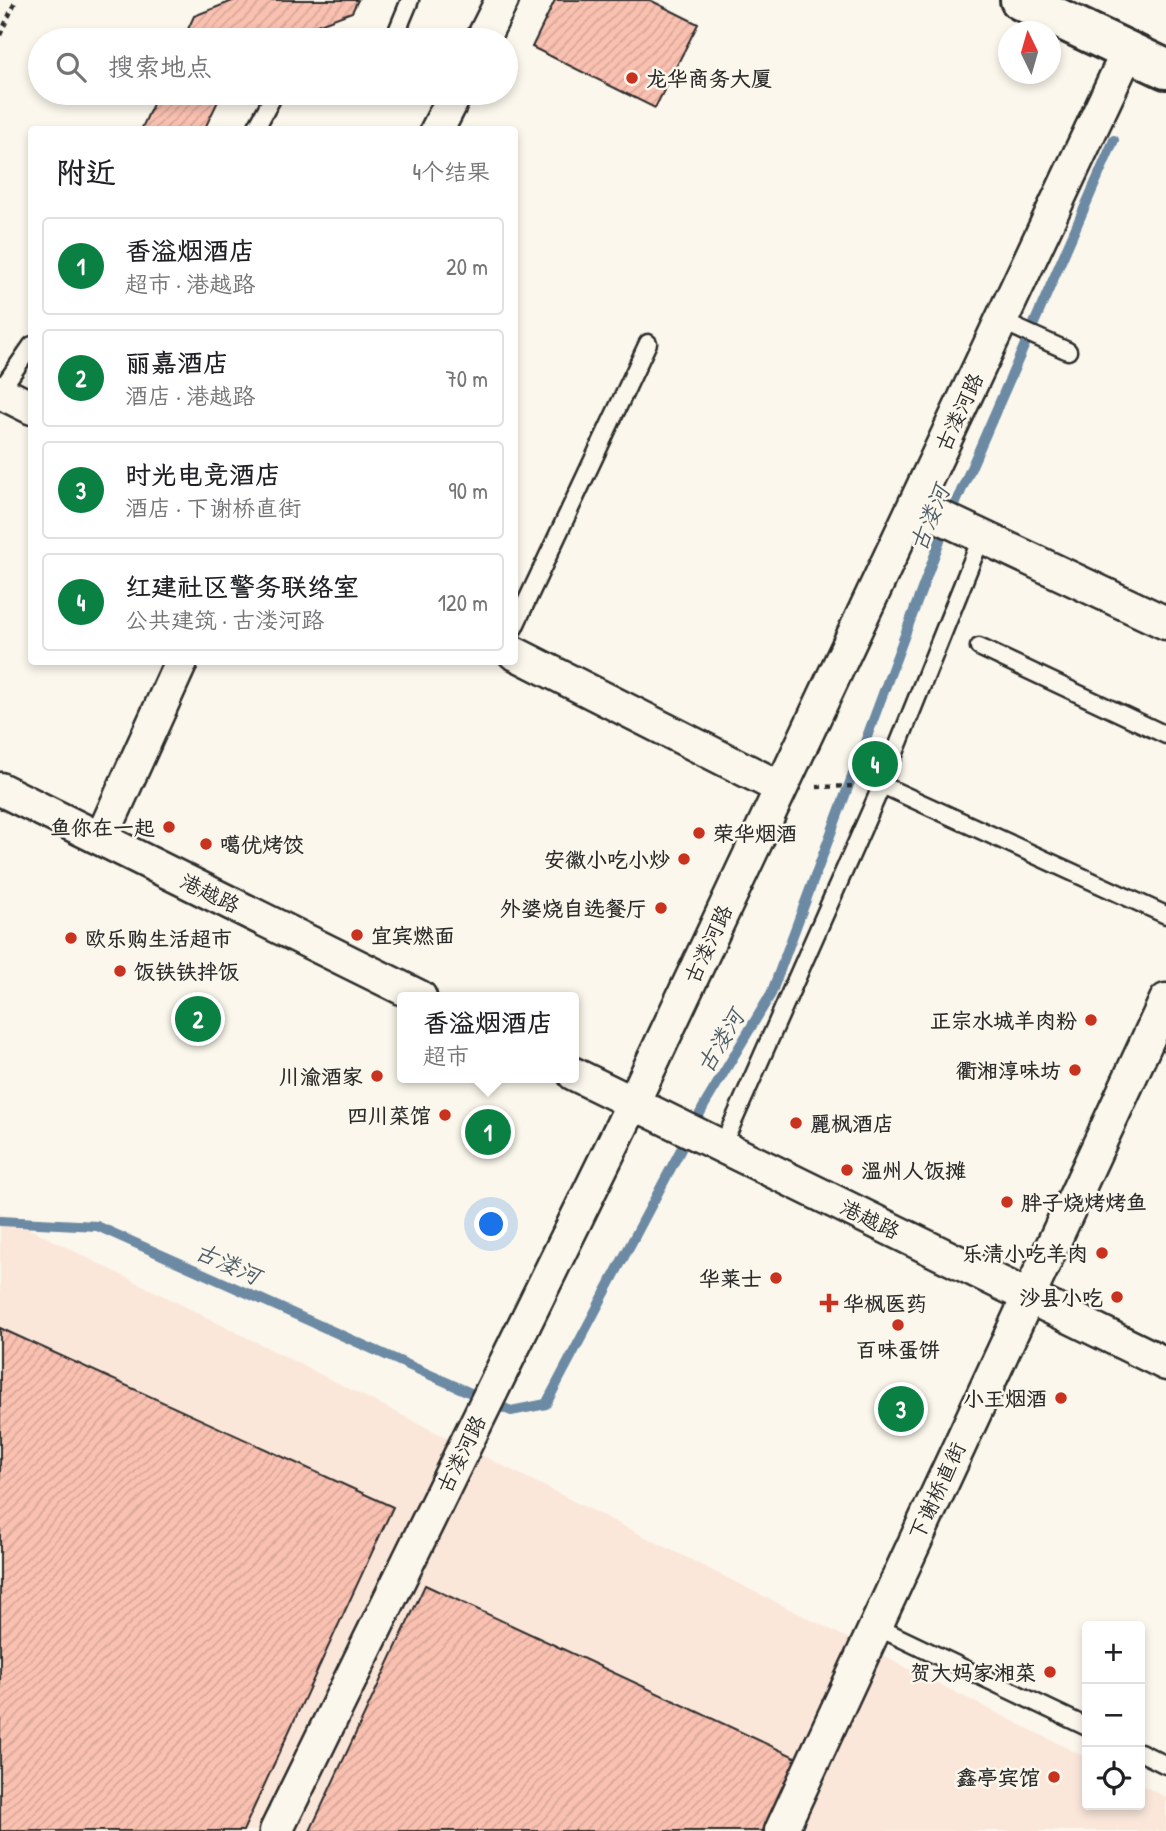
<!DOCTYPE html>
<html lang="zh">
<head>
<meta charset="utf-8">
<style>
  :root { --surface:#fff; --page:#f6f6f6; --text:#202124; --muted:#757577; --line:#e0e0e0; --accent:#0b8043 }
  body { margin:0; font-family:"Patrick Hand","LXGW WenKai TC",sans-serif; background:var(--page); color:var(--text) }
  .controls { position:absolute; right:21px; bottom:21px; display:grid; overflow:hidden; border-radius:7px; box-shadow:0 4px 10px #0003 }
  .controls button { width:63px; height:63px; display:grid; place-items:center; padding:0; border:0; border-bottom:2px solid var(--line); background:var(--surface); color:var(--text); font:35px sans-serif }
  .compass { position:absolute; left:998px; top:21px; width:63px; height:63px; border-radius:50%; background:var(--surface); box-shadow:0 4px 10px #0003; rotate:355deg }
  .you { position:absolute; left:492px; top:1225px; width:24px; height:24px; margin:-18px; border:5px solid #fff; border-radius:50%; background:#1a73e8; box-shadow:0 0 0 10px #1a73e833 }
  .badge { display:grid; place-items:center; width:46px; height:46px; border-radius:50%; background:var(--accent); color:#fff; font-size:23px; font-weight:700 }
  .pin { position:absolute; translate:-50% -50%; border:4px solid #fff; box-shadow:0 2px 7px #0006 }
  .popup { position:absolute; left:397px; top:992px; width:182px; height:91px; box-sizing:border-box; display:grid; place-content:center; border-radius:7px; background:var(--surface); filter:drop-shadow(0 2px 5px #0005); font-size:23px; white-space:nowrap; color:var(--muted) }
  .popup b { font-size:26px; color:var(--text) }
  .popup::after { content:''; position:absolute; left:50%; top:100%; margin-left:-14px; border:14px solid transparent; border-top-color:var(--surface) }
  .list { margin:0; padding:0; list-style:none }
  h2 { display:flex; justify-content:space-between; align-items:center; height:91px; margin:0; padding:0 28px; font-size:30px }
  h2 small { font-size:23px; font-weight:400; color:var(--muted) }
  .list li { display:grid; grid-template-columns:46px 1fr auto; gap:21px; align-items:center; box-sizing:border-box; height:98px; margin:0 14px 14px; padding:0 14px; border:2px solid var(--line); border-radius:7px }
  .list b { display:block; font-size:26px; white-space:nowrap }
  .list p { margin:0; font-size:23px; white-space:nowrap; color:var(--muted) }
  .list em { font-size:23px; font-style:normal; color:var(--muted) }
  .icon { flex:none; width:38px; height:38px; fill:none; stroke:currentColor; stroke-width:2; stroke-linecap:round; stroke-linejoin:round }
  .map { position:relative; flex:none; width:1166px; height:1831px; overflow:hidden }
  .search { position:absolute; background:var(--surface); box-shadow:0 4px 10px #0003; left:28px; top:28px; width:490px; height:77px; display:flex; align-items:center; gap:18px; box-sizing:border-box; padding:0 24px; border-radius:38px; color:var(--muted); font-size:26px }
  .panel { position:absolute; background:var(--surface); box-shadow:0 4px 10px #0003; left:28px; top:126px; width:490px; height:539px; border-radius:7px }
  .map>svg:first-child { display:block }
</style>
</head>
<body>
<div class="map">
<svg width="1166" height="1831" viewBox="0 0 1166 1831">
  <defs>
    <pattern id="building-hatch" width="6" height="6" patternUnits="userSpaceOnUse" patternTransform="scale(1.75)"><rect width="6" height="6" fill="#fac1b1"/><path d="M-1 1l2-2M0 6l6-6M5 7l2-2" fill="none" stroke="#d6a698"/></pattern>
  </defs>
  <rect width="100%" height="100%" fill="#fbf7ec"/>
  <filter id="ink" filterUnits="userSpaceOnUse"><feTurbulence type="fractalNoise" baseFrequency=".0143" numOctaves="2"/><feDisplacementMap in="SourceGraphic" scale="14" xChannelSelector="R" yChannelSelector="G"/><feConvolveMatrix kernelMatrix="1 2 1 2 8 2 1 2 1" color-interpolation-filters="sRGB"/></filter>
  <g filter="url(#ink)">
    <path fill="#fbe7da" d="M0,1214L1087,1758V1805H1140V1784L1166,1797V1831H0Z"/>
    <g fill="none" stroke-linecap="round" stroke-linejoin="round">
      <path stroke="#6c8aa4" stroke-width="10" d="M0,1221L97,1226L511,1411L546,1404L705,1104L771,994L944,530L1114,140"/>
    </g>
    <path fill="url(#building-hatch)" stroke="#2b2b2b" stroke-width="2" d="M235,0H358L352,12L277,40H183L194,16Z
      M555,0H650L698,24L655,108L532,47Z
      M158,93H222L204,130H141Z
      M0,1328L393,1507L243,1831H0Z
      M425,1585L797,1758L763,1831H310Z"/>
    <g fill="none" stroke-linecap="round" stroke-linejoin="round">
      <g stroke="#2b2b2b" stroke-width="21">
        <path id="service" d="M386,40L395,36L410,0
          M255,130L275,93
          M1001,321L1068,351
          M0,391L32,345
          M514,628L648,343
          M979,647L1166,735
          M882,785L1166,915
          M722,1147L882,785L982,536
          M875,1626L1087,1727
          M1140,1752L1166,1765"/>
      </g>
      <g stroke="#2b2b2b" stroke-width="37">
        <path id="minor" d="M482,40L502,0
          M437,130L456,93
          M0,392L32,408
          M915,505L1166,623
          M514,653L781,788
          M0,789L420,997
          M101,839L181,662
          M574,1074L1166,1364
          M276,1831L633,1103L1128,51
          M781,1831L1166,1000"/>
      </g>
      <g stroke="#2b2b2b" stroke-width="44">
        <path id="tertiary" d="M1020,0L1166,69"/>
      </g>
      <path stroke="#2b2b2b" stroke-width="4.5" stroke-dasharray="5 5" stroke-linecap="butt" d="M0,35L16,0
        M817,787L857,786"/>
      <use href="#service" stroke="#fbf7ec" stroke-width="16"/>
      <use href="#minor" stroke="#fbf7ec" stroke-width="32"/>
      <use href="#tertiary" stroke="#fbf7ec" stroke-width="38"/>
    </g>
  </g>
  <g fill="#c8321e" stroke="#fbf7ec" stroke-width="2.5">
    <circle cx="632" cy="78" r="7"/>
    <circle cx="169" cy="827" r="7"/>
    <circle cx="699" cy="833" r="7"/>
    <circle cx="206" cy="844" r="7"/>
    <circle cx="684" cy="859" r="7"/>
    <circle cx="661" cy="908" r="7"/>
    <circle cx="357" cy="935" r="7"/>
    <circle cx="71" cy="938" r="7"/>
    <circle cx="120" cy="971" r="7"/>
    <circle cx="1091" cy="1020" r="7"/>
    <circle cx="1075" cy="1070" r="7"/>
    <circle cx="377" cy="1076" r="7"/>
    <circle cx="445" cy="1115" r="7"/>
    <circle cx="796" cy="1123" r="7"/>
    <circle cx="847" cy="1170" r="7"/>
    <circle cx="1007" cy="1202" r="7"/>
    <circle cx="1102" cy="1253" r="7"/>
    <circle cx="776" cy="1278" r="7"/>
    <circle cx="1117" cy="1297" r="7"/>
    <path d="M825.5 1292.5h7v7h7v7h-7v7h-7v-7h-7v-7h7z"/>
    <circle cx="898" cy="1325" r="7"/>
    <circle cx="1061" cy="1398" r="7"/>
    <circle cx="1050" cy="1672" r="7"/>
    <circle cx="1054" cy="1777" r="7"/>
  </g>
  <g text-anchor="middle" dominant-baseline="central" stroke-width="5" stroke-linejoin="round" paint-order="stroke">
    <g font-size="21" font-weight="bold" fill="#2b2b2b" stroke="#fbf7ec" text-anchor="end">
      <text x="646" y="78" text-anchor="start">龙华商务大厦</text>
      <text x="155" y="827">鱼你在一起</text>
      <text x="713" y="833" text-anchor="start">荣华烟酒</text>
      <text x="220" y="844" text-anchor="start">噶优烤饺</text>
      <text x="670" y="859">安徽小吃小炒</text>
      <text x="647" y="908">外婆烧自选餐厅</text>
      <text x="371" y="935" text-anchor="start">宜宾燃面</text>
      <text x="85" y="938" text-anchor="start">欧乐购生活超市</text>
      <text x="134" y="971" text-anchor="start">饭铁铁拌饭</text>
      <text x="1077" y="1020">正宗水城羊肉粉</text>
      <text x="1061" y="1070">衢湘淳味坊</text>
      <text x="363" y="1076">川渝酒家</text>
      <text x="431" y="1115">四川菜馆</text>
      <text x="810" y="1123" text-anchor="start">麗枫酒店</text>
      <text x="861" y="1170" text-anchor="start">温州人饭摊</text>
      <text x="1021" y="1202" text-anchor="start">胖子烧烤烤鱼</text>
      <text x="1088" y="1253">乐清小吃羊肉</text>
      <text x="762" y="1278">华莱士</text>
      <text x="1103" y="1297">沙县小吃</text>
      <text x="843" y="1303" text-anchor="start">华枫医药</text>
      <text x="898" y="1349" text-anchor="middle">百味蛋饼</text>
      <text x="1047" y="1398">小王烟酒</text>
      <text x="1036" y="1672">贺大妈家湘菜</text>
      <text x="1040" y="1777">鑫亭宾馆</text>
    </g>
    <g font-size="21" fill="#2b2b2b" stroke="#fbf7ec">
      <text transform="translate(959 412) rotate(-65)">古溇河路</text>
      <text transform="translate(210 893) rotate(26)">港越路</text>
      <text transform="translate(708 944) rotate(-65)">古溇河路</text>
      <text transform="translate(870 1219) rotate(26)">港越路</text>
      <text transform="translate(461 1454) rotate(-64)">古溇河路</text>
      <text transform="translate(937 1491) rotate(-65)">下谢桥直街</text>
    </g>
    <g font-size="23" font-style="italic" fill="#4b5b67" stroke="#fbf7ec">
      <text transform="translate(929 518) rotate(-68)">古溇河</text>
      <text transform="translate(720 1041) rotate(-59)">古溇河</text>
      <text transform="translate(228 1263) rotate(24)">古溇河</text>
    </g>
  </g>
</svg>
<div class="controls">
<button>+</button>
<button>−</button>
<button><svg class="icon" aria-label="locate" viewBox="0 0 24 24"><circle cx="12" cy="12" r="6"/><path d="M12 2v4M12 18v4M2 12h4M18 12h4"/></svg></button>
</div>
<svg class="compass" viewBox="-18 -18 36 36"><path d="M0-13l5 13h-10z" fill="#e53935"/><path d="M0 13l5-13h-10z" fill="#757577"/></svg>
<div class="you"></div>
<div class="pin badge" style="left:488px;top:1132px">1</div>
<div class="popup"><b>香溢烟酒店</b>超市</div>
<div class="pin badge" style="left:198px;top:1019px">2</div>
<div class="pin badge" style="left:901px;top:1409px">3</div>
<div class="pin badge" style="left:875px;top:764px">4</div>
<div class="search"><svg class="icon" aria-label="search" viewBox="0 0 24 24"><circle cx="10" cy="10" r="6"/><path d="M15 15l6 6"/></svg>搜索地点</div>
<section class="panel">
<h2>附近<small>4个结果</small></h2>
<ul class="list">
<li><span class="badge">1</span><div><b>香溢烟酒店</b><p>超市 · 港越路</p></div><em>20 m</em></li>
<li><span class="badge">2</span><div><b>丽嘉酒店</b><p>酒店 · 港越路</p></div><em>70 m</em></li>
<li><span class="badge">3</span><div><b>时光电竞酒店</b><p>酒店 · 下谢桥直街</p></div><em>90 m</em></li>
<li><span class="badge">4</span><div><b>红建社区警务联络室</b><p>公共建筑 · 古溇河路</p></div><em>120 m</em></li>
</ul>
</section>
</div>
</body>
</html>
